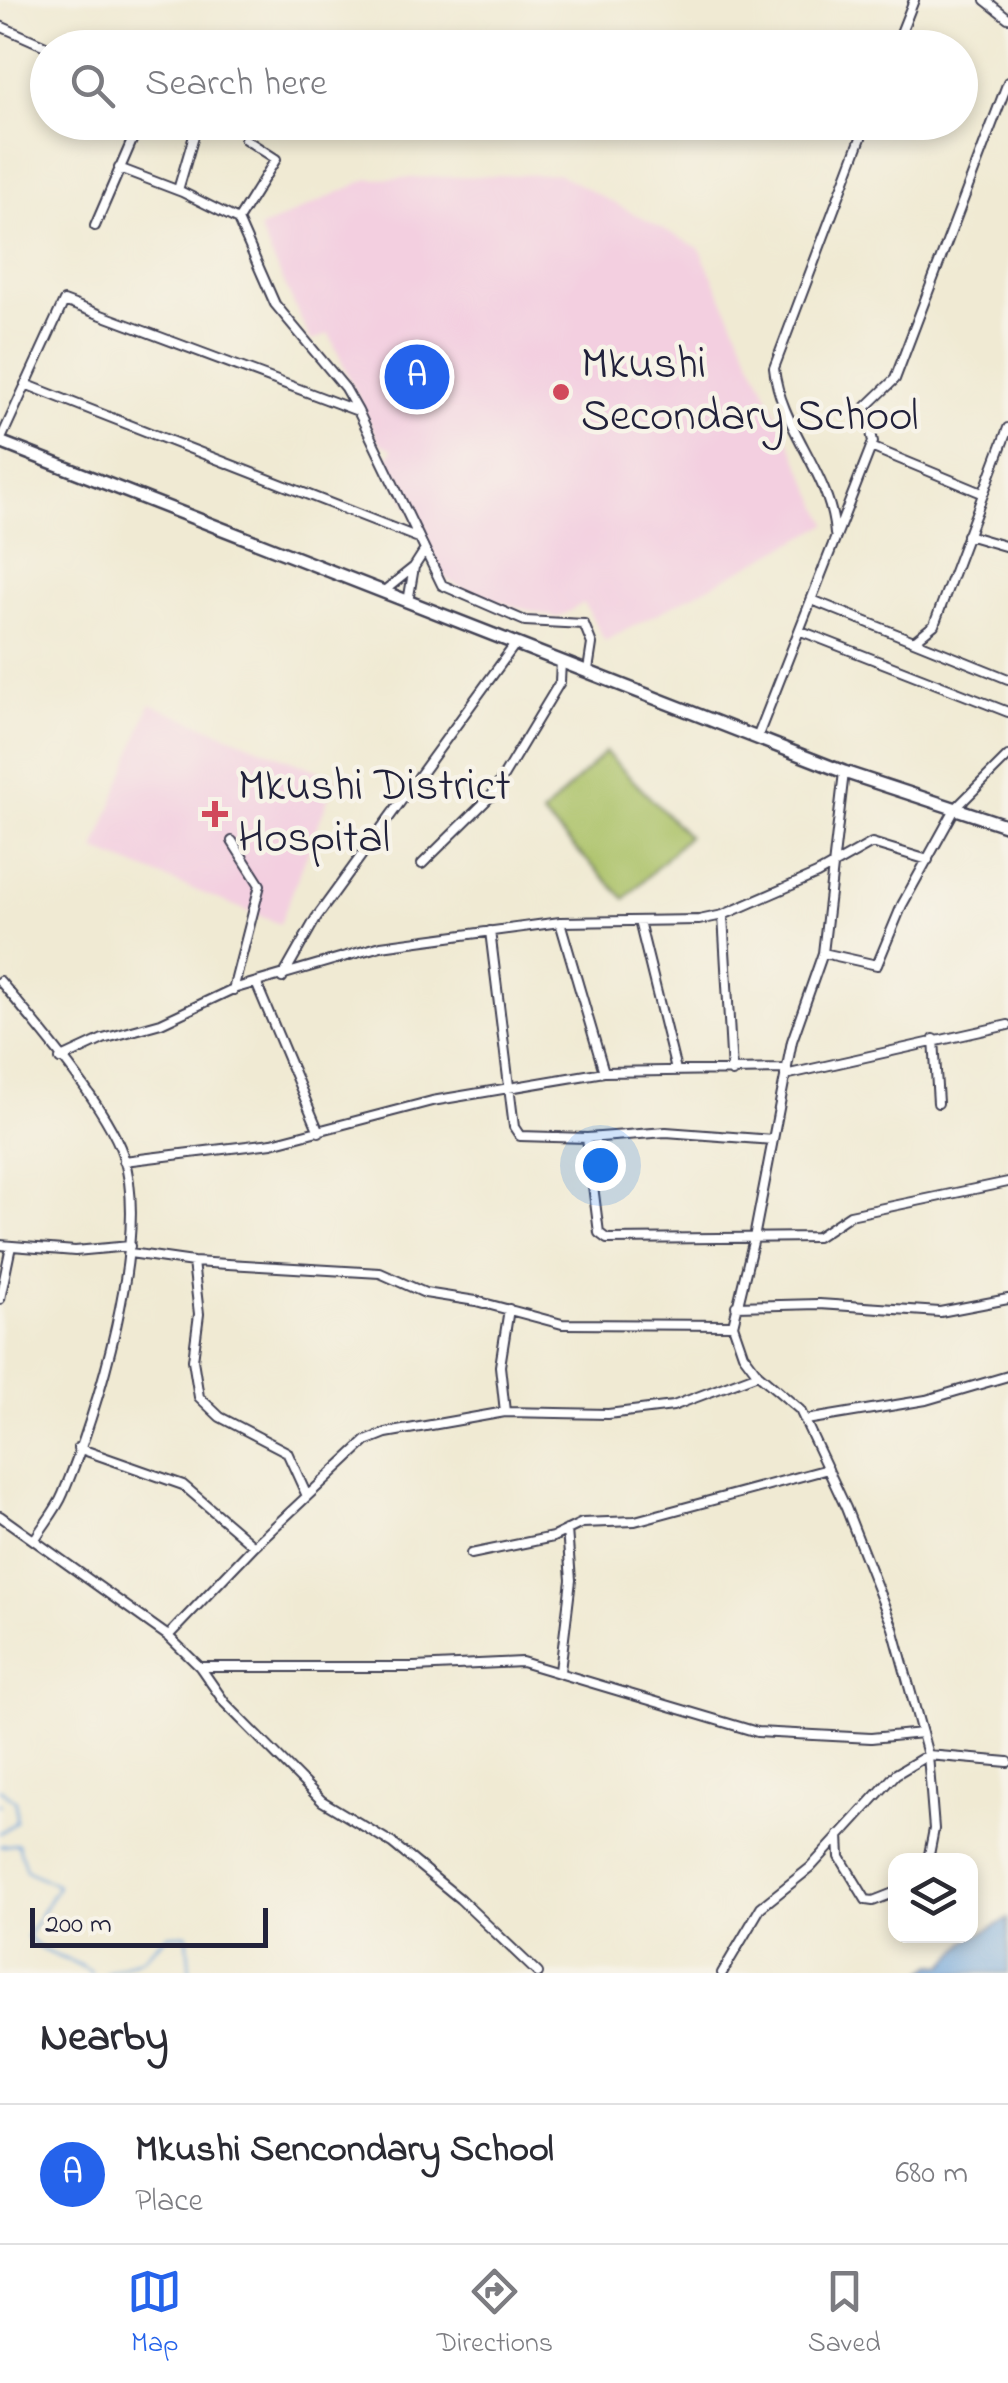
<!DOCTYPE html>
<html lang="en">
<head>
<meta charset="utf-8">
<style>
  :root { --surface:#fff; --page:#f7f7f7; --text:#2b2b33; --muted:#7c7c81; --line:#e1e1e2; --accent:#2563eb }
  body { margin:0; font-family:"Indie Flower",sans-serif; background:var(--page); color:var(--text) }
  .controls { position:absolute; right:30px; bottom:30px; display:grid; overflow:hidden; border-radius:20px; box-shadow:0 5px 15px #0003 }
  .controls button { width:90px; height:90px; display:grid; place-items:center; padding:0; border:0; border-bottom:2px solid var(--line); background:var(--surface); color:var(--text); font:50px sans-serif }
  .scale { position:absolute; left:30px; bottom:25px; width:238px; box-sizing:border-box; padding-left:10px; border:5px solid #22223b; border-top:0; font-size:28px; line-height:35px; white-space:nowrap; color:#22223b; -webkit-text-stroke:8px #f7f3e8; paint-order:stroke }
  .you { position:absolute; left:600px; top:1165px; width:35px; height:35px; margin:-25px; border:8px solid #fff; border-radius:50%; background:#1a73e8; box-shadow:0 0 0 15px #1a73e833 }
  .badge { display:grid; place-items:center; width:65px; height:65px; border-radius:50%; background:var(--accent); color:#fff; font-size:32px; font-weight:700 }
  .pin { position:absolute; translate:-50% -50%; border:5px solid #fff; box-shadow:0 2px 10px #0006 }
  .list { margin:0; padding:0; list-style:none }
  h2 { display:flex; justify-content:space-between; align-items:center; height:130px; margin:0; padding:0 40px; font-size:42px }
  h2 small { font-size:32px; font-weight:400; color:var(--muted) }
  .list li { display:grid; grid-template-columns:65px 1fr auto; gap:30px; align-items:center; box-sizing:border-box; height:140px; padding:0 40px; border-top:2px solid var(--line) }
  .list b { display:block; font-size:38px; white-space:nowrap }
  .list p { margin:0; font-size:32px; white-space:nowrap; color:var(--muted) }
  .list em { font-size:32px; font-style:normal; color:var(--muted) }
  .icon { flex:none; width:55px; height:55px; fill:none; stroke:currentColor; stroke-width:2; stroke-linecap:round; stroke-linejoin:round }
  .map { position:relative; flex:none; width:1008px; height:1973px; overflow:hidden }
  .search { position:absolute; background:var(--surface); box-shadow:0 5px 15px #0003; left:30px; right:30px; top:30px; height:110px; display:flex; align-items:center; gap:25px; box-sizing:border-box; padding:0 35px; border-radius:55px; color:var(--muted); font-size:38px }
  .sheet { height:270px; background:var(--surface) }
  nav { display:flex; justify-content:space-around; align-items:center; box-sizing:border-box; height:140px; border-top:2px solid var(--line); background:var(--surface); font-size:28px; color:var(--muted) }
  nav a { display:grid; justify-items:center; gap:5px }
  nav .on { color:var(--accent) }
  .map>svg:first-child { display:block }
</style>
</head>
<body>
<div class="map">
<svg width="1008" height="1973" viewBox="0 0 1008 1973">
  <rect width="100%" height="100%" fill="#f7f3e8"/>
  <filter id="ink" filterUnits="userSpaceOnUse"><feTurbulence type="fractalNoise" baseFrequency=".01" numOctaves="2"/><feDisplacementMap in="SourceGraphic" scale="20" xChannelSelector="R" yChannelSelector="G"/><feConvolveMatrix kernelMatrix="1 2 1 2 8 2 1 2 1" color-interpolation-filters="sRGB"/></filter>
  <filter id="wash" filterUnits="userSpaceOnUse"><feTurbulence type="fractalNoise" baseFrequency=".0048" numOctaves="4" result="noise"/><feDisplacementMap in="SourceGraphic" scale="40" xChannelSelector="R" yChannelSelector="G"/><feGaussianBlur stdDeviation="2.25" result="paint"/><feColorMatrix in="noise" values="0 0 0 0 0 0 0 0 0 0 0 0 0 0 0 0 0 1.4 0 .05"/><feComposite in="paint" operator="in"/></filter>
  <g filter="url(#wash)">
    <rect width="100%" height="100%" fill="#f0ead3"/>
    <path fill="#f3cfe0" d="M559,174L699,248L828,524L605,641L584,603L557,618L477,596L443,578L386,461L393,449L379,443L329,334L311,341L259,229L368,179Z
      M150,704L336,778L280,924L95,850Z"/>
    <path fill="#aac166" stroke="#667250" stroke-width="2.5" d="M605,752L688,836L625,899L542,815Z"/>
    <path fill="#6aa1d8" stroke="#46628a" stroke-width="2.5" d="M1008,1919V1973H922L934,1964L945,1965L967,1941Z"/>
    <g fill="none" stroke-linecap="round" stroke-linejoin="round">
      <path stroke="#6aa1d8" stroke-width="2.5" d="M0,1789L16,1801V1822L0,1833
        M0,1803V1805
        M0,1846L18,1844L26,1870L58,1886L27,1937C51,1961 67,1954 92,1973
        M106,1973L144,1958L167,1935L187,1934L190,1973"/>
    </g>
  </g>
  <g filter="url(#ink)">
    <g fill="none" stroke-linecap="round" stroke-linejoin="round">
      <g stroke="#414052" stroke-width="12">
        <path id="street" d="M985,0L1008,18
          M0,26L50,48
          M895,48L914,0
          M119,168L182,192L238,220L275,304L345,388L358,411L442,585L525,621L584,624L592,644L588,670
          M178,190L198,122
          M238,220L276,159L245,139
          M95,226L140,122
          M25,384L416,537
          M0,441L64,301L355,410
          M871,447L982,493
          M835,534C831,474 780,427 774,368L867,122
          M967,535L1008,547
          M384,591L414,567L423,553
          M812,600L1008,679
          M408,602L414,567
          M801,631L1008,712
          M914,641L934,625L1008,428
          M757,738L873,442L866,407L895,379L1008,82
          M844,772L823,953L792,1041L754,1238L733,1325L743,1354L758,1374L800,1410L846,1508L893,1628L928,1755L934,1829L928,1860
          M232,841L260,885L233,990
          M422,864L492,795L560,682L561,661
          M723,915L732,1072
          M639,921L676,1070
          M560,922L604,1072
          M490,931L514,1127L520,1136L587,1138L666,1132L773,1140
          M823,953L877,965L902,905L955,809L1008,756
          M282,978L316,918L516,643
          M0,981C35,1023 106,1105 123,1155C151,1238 97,1414 63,1494C57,1509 44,1524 35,1539
          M257,985L319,1132
          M934,1039L938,1103
          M60,1059L103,1039L161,1023L233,989L381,946L560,922L699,920L723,915L817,874L872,843L928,860
          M785,1075L1008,1025
          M587,1138L599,1233L607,1239L817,1237L850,1215L1008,1182
          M124,1161L272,1143L432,1101L604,1072L786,1069
          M0,1245L75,1251L130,1246
          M130,1253L193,1262L380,1273L425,1293L476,1301L562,1324L733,1325
          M193,1262L199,1314L193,1360L199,1397L220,1417L287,1452L307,1496
          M0,1299L11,1246
          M736,1306L819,1304L940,1312L1008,1299
          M505,1412L500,1366L509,1309
          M806,1420L926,1400L1008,1376
          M78,1448L183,1485L254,1546
          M0,1516L168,1636L200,1667L225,1703L322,1801L392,1843L460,1899L538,1973
          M471,1554L553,1537L582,1523L635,1521L828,1469
          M168,1636L254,1546L366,1441L386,1433L505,1412L608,1414L673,1406L758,1374
          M200,1667H414L522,1662L757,1732L871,1738L922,1733
          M560,1671L571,1580L567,1530
          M839,1835L840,1857L866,1900L873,1901L896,1892
          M722,1973L761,1907L810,1868L896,1774L928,1755L1008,1762"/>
      </g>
      <g stroke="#414052" stroke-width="16">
        <path id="secondary" d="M0,442L844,772L1008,826"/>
      </g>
      <use href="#street" stroke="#fff" stroke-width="8"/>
      <use href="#secondary" stroke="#fff" stroke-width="11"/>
    </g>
  </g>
  <g fill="#d1495b" stroke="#f7f3e8" stroke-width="4">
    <circle cx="561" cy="392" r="10"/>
    <path d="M210 799h10v10h10v10h-10v10h-10v-10h-10v-10h10z"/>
  </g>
  <g text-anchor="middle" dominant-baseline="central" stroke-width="9" stroke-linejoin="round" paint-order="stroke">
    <g font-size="45" fill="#22223b" stroke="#f7f3e8" text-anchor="start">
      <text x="581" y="366">Mkushi<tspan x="581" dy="52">Secondary School</tspan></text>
      <text x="238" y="788">Mkushi District<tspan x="238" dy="52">Hospital</tspan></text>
    </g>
  </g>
</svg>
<div class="controls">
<button><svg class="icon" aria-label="layers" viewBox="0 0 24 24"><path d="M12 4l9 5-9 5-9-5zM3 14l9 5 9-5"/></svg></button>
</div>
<div class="scale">200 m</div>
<div class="you"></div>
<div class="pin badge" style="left:417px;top:377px">A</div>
<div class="search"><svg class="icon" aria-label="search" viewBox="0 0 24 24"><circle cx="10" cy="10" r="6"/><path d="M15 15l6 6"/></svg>Search here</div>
</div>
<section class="sheet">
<h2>Nearby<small></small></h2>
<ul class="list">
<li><span class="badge">A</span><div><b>Mkushi Sencondary School</b><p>Place</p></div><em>680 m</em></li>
</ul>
</section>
<nav>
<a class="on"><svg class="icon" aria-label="map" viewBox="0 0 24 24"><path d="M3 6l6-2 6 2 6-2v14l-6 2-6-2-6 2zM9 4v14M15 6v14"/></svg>Map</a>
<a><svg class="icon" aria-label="directions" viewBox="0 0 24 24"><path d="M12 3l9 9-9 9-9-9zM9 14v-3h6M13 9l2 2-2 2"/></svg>Directions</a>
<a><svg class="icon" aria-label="saved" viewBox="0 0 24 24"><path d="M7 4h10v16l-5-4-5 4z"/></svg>Saved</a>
</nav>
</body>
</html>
